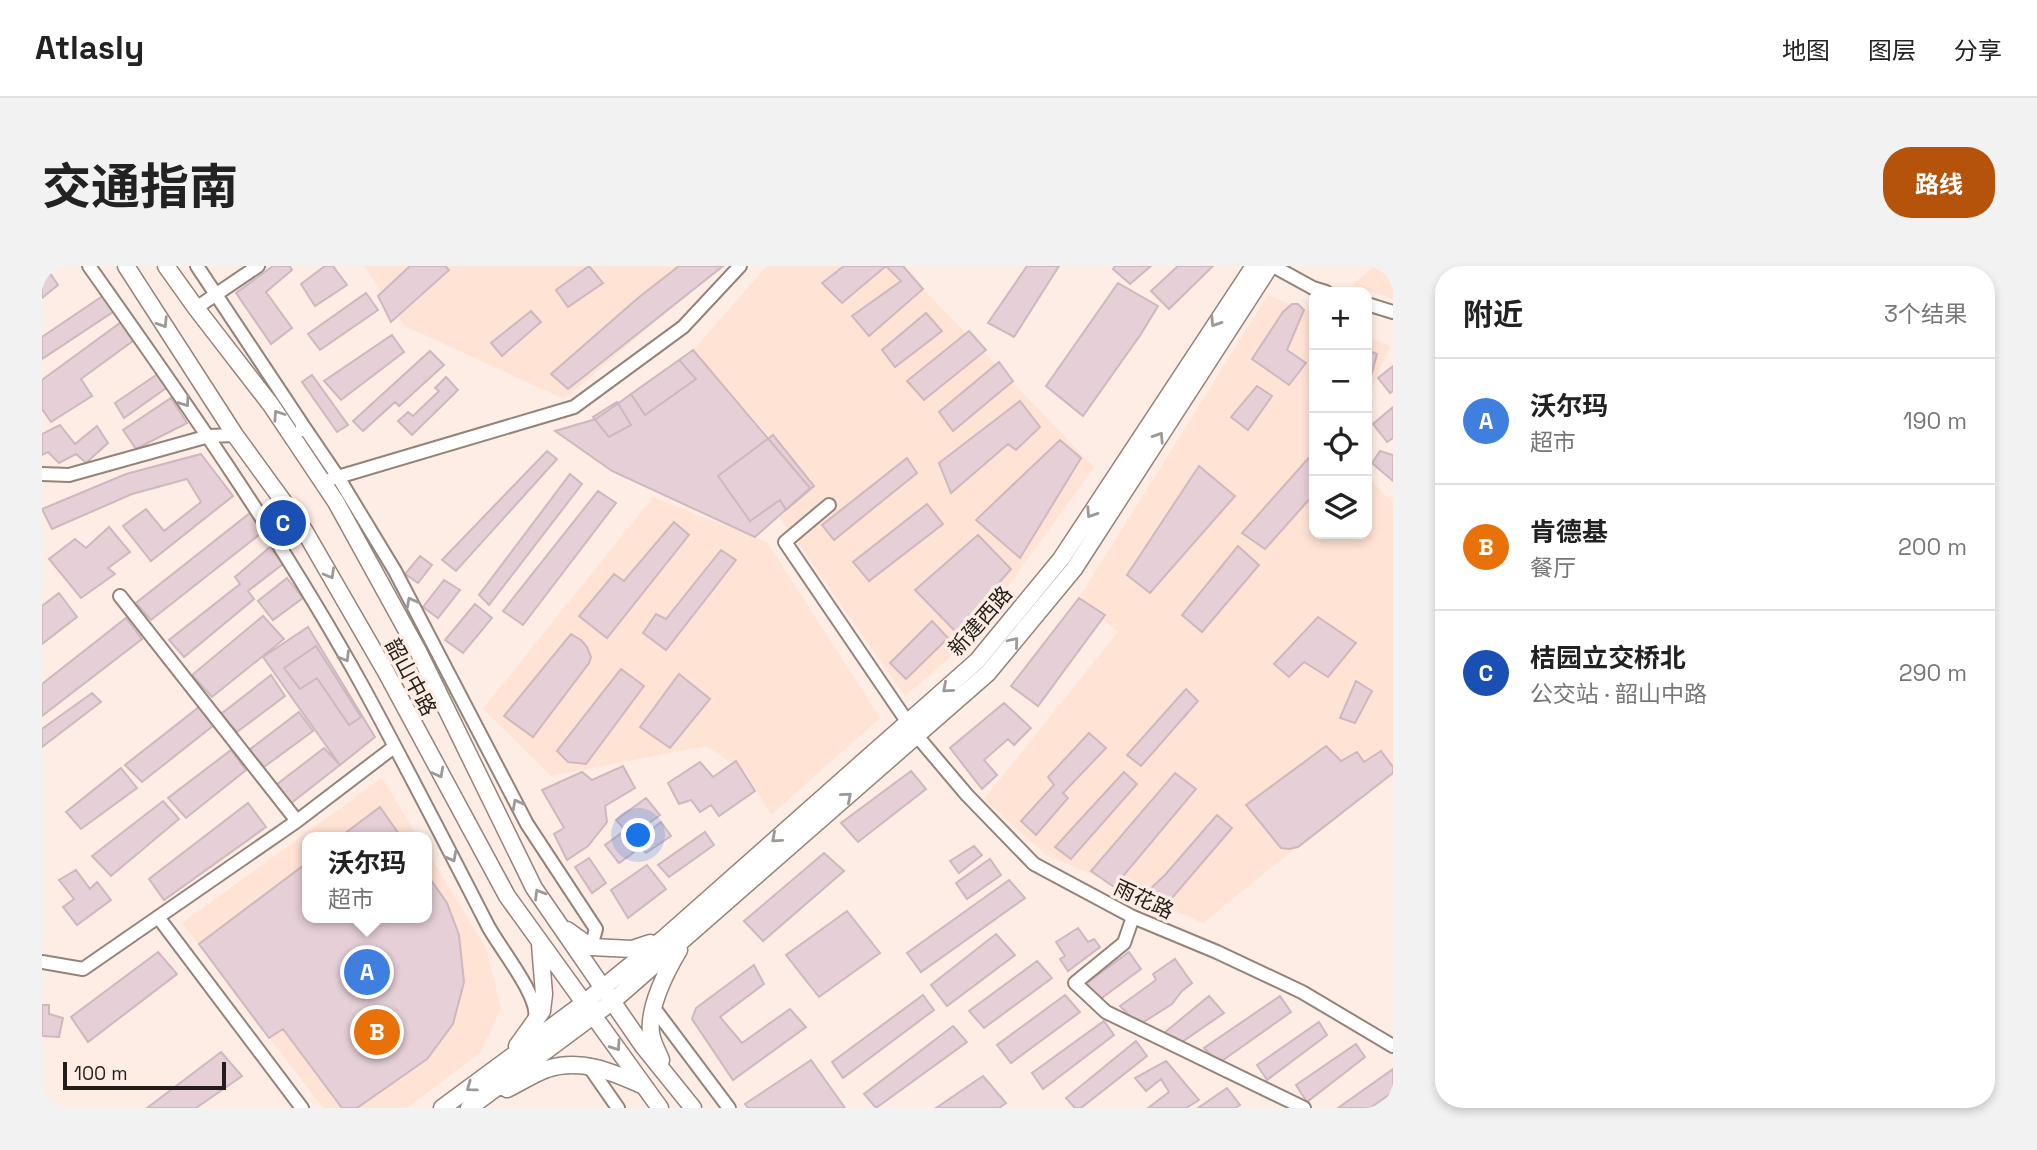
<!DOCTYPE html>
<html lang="zh">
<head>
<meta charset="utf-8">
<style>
  :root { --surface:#fff; --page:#f2f2f2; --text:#222; --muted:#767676; --line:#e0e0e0; --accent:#b45309 }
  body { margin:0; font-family:"Space Grotesk","Noto Sans SC",sans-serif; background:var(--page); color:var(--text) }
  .controls { position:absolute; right:21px; top:21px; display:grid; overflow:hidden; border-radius:14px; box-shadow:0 4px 10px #0003 }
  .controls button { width:63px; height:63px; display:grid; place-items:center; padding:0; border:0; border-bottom:2px solid var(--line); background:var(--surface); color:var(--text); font:35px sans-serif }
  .scale { position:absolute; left:21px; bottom:18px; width:163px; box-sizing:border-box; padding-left:7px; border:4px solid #231c18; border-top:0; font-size:19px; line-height:24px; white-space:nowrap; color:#231c18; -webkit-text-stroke:5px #fdede5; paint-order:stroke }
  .you { position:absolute; left:597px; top:570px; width:24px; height:24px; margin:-18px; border:5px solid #fff; border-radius:50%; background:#1a73e8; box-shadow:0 0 0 10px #1a73e833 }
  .badge { display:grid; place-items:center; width:46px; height:46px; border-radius:50%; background:var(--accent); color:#fff; font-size:23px; font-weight:700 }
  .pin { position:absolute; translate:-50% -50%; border:4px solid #fff; box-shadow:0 2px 7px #0006 }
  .popup { position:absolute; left:260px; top:566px; width:130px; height:91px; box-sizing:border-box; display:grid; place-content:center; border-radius:14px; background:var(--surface); filter:drop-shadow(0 2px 5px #0005); font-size:23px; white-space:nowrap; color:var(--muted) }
  .popup b { font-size:26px; color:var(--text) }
  .popup::after { content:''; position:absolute; left:50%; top:100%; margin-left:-14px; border:14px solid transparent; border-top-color:var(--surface) }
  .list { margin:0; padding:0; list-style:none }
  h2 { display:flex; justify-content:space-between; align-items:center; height:91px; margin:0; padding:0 28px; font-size:30px }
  h2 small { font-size:23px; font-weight:400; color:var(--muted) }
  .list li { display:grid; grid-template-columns:46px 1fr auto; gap:21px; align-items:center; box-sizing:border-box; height:126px; padding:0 28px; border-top:2px solid var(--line) }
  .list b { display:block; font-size:26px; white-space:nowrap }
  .list p { margin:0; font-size:23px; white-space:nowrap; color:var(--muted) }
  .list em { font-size:23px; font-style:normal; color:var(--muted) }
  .icon { flex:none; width:38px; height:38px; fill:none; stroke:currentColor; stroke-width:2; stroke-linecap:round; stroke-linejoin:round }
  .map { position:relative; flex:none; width:1351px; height:842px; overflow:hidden; border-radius:28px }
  header { display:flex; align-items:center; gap:42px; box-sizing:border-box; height:98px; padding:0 35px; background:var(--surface); border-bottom:2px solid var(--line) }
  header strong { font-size:33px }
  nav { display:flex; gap:38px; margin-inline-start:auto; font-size:24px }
  .intro { display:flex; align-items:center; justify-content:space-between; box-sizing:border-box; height:168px; padding:0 42px }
  h1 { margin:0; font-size:49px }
  .button { padding:18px 32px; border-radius:28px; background:var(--accent); color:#fff; font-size:24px; font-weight:700 }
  main { display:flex; gap:42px; padding:0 42px }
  aside { flex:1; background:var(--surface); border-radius:28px; box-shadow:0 4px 10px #0003 }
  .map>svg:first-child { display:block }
</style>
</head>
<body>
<header>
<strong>Atlasly</strong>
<nav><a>地图</a><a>图层</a><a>分享</a></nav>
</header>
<div class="intro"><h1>交通指南</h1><a class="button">路线</a></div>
<main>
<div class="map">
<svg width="1351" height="842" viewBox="0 0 1351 842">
  <rect width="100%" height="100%" fill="#fdede5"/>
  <path fill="#ffe3d5" d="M322,0H680L522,133L363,60Z
    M725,0H859L1052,201L926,376L863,430L737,250L771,220L651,84Z
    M1332,0H1351V33L1310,19Z
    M1226,29L1272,48V268H1325V211L1351,237V503L1161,657L1003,588L942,533L1076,366L1037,332Z
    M1325,71L1348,80L1325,132Z
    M611,231L725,276L838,452L729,549L704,506L664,480L509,510L441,443Z
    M340,512L376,571H266V652H384L385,585L444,682L459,742L438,787L365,842H281L140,657Z"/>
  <path fill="#e6cfd6" stroke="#ceb8be" stroke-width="2" d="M0,0H3L16,19L0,32Z
    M231,0H248L250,4L224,26L250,62L229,78L194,27Z
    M283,0H291L305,19L273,40L259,18Z
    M368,0H403L407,4L349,56L336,30Z
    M547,0L561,17L526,41L514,24Z
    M637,0H681L526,123L509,108L596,32Z
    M802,0H861L881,23L827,70L810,50L859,15L844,0L800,37L780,17Z
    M985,0H1017L972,71L946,57Z
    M1073,0H1109L1088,18L1071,3Z
    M1136,0H1171L1127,43L1109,25Z
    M1076,17L1116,40L1099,68L1041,150L1004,120Z
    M324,27L336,44L278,84L266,68Z
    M62,29L74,44L0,93V71Z
    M1250,38H1256L1262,44L1245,84L1264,97L1247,119L1210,93L1241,46Z
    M489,45L499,56L460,90L449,77Z
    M884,47L900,65L853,101L840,84Z
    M82,54L95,72L39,113L50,130L9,156L0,143V114Z
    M927,65L944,84L882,134L865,115Z
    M350,69L362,86L299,134L282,115Z
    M651,84L768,222L713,271L570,205L513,165L554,153Z
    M1325,84L1335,88L1325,125Z
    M388,85L402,99L357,140L353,136L321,165L311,155Z
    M637,94L654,113L603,149L589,128Z
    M957,96L971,115L911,165L897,146Z
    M1351,100V125L1348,127L1336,112Z
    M117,107L127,120L82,152L73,137Z
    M270,109L306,159L295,166L260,116Z
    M404,111L416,124L370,169L356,155L366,146L371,150L397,125L393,122Z
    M1215,120L1230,130L1206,164L1189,151Z
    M129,132L145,157L94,183L81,164Z
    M978,135L998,161L974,184L966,178L909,227L897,197Z
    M575,136L589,159L567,171L551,151Z
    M1351,141V172L1345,176L1331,158Z
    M18,159L33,178L55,160L66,177L44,197L34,188L17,197L6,186L0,189V168Z
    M731,169L772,220L744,244L738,234L708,255L676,210Z
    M1018,174L1039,192L978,292L934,254Z
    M505,185L515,193L414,305L400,294Z
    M1338,185L1351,189V215L1330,197Z
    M1272,186V228L1223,283L1200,267Z
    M159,188L191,230L109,295L81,260L104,243L122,265L159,236L145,213L90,228L10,263L0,243L84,208Z
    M865,192L875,207L792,274L780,259Z
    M1157,200L1193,230L1108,327L1085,309Z
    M528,208L540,218L447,339L437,329Z
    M556,225L574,237L481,359L461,345Z
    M885,238L901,258L827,315L811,296Z
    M208,247L222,265L109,354L94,337Z
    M632,256L647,269L565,372L537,350L572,308L582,315Z
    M67,261L88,286L66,302L73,308L39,332L7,293L33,273L44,282Z
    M936,269L969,303L914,366L873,324Z
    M1196,280L1217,299L1160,366L1140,349Z
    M228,281L241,298L206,325L212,333L142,391L127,374L198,318L193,311Z
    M679,284L694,294L624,384L601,367L614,348L624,353Z
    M378,290L390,299L376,317L363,308Z
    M245,312L261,332L231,354L216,335Z
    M402,314L418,324L396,352L381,341Z
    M17,327L35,351L0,378V340Z
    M1037,332L1063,349L996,440L969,420Z
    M433,338L450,352L421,387L403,374Z
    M221,350L242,373L170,431L150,409Z
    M1276,351L1314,377L1286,411L1262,396L1247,411L1232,398Z
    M84,352L100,373L0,450V418Z
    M890,355L906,372L864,413L848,397Z
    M266,361L333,471L298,499L221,391Z
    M529,368L539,374L545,381L549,391L547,397L491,471L462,450Z
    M274,380L319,451L307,459L275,412L258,423L242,402Z
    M579,403L602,420L544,498L526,496L515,485Z
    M637,408L668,433L628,482L598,461Z
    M229,409L243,430L195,466L179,448Z
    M1314,415L1330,425L1313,457L1298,452Z
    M1144,423L1156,435L1099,500L1085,489Z
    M50,427L59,436L0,481V463Z
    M962,437L989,462L972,479L966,473L942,494L955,509L940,523L908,482Z
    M157,441L172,459L100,516L83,499Z
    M257,446L271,465L222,501L207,484Z
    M1047,467L1064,482L1021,527L1026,532L994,569L979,555L1012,519L1006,511Z
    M1284,480L1299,495L1315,486L1322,496L1339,485L1351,501V507L1256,581L1247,583L1239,582L1204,539Z
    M282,482L298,499L248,538L234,519Z
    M189,484L204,504L144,552L126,532Z
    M694,495L713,525L677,550L669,539L658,546L649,534L637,538L626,517L658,496L671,511Z
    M581,500L593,522L563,540L565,556L546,580L525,594L512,568L522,562L500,524L540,506L550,514Z
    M79,502L95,522L39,563L24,546Z
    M869,505L884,523L816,576L799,557Z
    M1082,506L1095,518L1029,593L1013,581Z
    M1133,507L1154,523L1072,621L1049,605Z
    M604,532L618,549L607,557L610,563L619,556L629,570L604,587L574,554Z
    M121,535L137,553L69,610L50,590Z
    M206,537L224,561L122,634L107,613Z
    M338,541L359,571H298Z
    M1175,549L1190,562L1124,639L1105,626L1123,609Z
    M581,566L595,584L577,597L563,579Z
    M663,566L672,579L627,611L616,599Z
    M932,580L940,589L917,607L908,595Z
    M782,587L802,605L721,675L702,655Z
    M547,592L564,617L550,627L533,601Z
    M948,593L959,609L925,633L914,617Z
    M266,596V652H384V607L405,637L417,669L422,716L411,758L385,793L315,842H300L241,763L227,772L157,678Z
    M605,599L624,623L586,652L569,624Z
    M34,604L48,623L55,616L69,634L35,659L21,641L32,633L17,614Z
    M967,614L983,632L879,706L865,687Z
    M805,645L838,687L777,731L744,689Z
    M1036,662L1046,676L1052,673L1058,681L1026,705L1018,693L1023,690L1014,676Z
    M954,668L973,689L905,740L889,719Z
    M116,686L135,708L46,776L29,751Z
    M1087,686L1099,703L1057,734L1045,717Z
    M1133,693L1150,717L1140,725L1130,738L1097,759L1078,740L1114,714L1111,708Z
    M995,695L1010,712L942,762L927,745Z
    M712,699L722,718L678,751L700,777L748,743L764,761L691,814L650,753L654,742Z
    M881,729L892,744L801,812L790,796Z
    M1023,729L1038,746L969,797L955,779Z
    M1167,730L1182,747L1140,776L1122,767Z
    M1238,730L1249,746L1177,797L1162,782Z
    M0,739H7V748L21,752L17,771L0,770Z
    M1062,755L1072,769L1001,823L990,807Z
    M1277,756L1285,769L1225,814L1215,799Z
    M911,760L925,776L834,842L822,828Z
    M1094,775L1105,790L1039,842H1033L1024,832Z
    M1314,778L1323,791L1265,836L1254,819Z
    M179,786L200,810L154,842H105Z
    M769,794L803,842H706L703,838Z
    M1124,795L1157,834L1144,842H1106L1127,826L1119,813L1104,825L1093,812Z
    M1351,803V826L1328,842H1296Z
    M941,810L964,837L957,842H894Z
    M1185,822L1198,839L1193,842H1156Z"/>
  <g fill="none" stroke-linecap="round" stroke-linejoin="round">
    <g stroke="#95837a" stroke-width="16">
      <path id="minor" d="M47,0C144,137 240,274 321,421C364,500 405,580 446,660C457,681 498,731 493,752
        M155,0L260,158V164
        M1231,0L1271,22L1284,26
        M1325,38L1351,46
        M154,42L216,0
        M260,158L296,211L353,305L485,558L554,663L549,681
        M0,208L27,209L167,170L193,169
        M289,213L532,141L641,61L698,0
        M787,239L743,276L875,470L925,529L992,598L1091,651L1175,686L1260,726L1351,780
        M78,330L255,555L352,481
        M116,651L260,842
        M1091,651L1082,677L1033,717L1064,746L1262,842
        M0,696L41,703L255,555
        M612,742L687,842
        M546,799L576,842"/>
    </g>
    <g stroke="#95837a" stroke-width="19">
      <path id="major" d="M84,0L193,169L262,264L344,406L465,630L618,842
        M124,0L154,42L229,139L294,236L376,385L492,622L601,780L651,842
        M525,664L549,681L590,683L608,677
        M475,780L500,745L502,728L498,678
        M619,794C616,786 610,776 609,767C606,740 624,706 637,684
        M465,823C478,817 491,808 505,803C540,792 570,806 602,820
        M400,842L542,737L621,673L935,395L1019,293L1212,0
        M427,842L571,735L946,407L1032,303L1228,0"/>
    </g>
    <use href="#minor" stroke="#fff" stroke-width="12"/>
    <use href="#major" stroke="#fff" stroke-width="16"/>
  </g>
  <defs><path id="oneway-chevron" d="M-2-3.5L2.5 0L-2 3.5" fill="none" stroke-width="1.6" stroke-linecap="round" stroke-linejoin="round" transform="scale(1.75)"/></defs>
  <g stroke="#9c9997">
    <use href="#oneway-chevron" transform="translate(1173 56) rotate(123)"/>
    <use href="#oneway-chevron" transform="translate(121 57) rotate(57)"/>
    <use href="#oneway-chevron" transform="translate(143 136) rotate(55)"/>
    <use href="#oneway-chevron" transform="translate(236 149) rotate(-124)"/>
    <use href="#oneway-chevron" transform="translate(1117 171) rotate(-57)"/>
    <use href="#oneway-chevron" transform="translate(1049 247) rotate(123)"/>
    <use href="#oneway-chevron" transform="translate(288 308) rotate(60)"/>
    <use href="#oneway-chevron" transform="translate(369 336) rotate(-118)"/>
    <use href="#oneway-chevron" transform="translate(972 376) rotate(-50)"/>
    <use href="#oneway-chevron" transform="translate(303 391) rotate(59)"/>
    <use href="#oneway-chevron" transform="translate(905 422) rotate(139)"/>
    <use href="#oneway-chevron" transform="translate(397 507) rotate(62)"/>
    <use href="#oneway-chevron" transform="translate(805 531) rotate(-41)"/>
    <use href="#oneway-chevron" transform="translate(475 538) rotate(-118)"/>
    <use href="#oneway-chevron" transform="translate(734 572) rotate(139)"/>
    <use href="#oneway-chevron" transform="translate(410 591) rotate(62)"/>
    <use href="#oneway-chevron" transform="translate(497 628) rotate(-121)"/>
    <use href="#oneway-chevron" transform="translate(574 780) rotate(55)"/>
    <use href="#oneway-chevron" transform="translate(429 821) rotate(144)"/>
  </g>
  <g text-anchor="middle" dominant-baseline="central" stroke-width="7" stroke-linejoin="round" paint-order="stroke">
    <g font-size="21" fill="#231c18" stroke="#fdede5">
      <text transform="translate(938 355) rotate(-49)">新建西路</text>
      <text transform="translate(369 411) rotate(62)">韶山中路</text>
      <text transform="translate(1102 633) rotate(25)">雨花路</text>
    </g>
  </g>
</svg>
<div class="controls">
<button>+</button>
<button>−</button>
<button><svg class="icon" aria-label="locate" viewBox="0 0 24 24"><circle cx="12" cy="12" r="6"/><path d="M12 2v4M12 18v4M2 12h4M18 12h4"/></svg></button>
<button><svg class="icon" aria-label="layers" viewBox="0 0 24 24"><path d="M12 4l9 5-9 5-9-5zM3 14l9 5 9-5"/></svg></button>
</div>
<div class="scale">100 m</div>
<div class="you"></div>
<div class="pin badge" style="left:325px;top:706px;background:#3f7fe0">A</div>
<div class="popup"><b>沃尔玛</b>超市</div>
<div class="pin badge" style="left:335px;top:766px;background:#e8710a">B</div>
<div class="pin badge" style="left:241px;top:257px;background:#1a4fb4">C</div>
</div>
<aside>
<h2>附近<small>3个结果</small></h2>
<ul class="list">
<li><span class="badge" style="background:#3f7fe0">A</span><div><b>沃尔玛</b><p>超市</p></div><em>190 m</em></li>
<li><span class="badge" style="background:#e8710a">B</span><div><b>肯德基</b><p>餐厅</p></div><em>200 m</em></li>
<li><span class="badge" style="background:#1a4fb4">C</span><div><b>桔园立交桥北</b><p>公交站 · 韶山中路</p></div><em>290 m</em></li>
</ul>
</aside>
</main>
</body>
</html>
